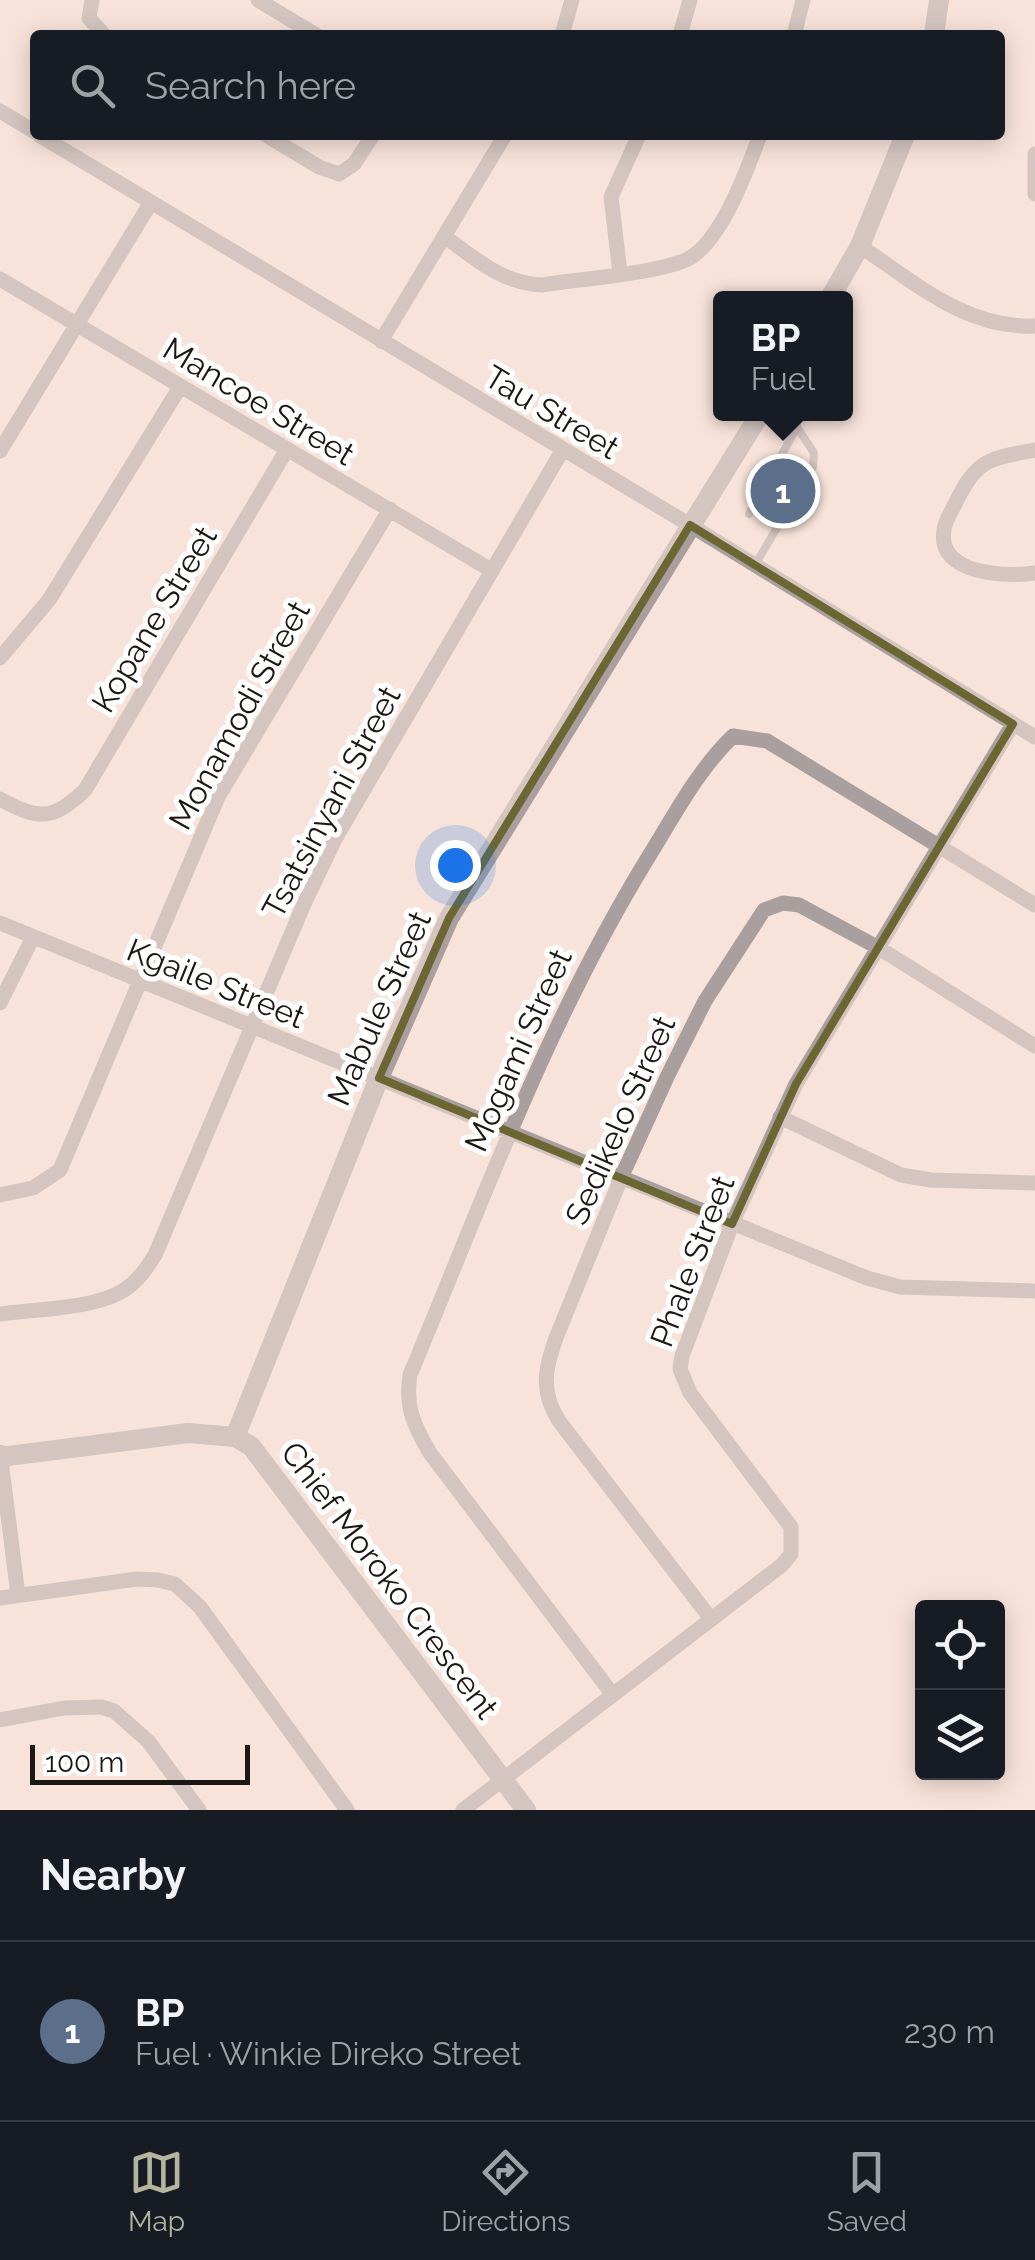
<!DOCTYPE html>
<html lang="en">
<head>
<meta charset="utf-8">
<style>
  :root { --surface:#171b24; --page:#20242c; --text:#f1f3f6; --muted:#9ea1a6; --line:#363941; --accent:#b5b49e }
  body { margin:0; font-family:Raleway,sans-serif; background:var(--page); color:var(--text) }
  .controls { position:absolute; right:30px; bottom:30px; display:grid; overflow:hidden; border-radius:10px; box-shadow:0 5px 25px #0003 }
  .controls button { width:90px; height:90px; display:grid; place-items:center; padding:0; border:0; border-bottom:2px solid var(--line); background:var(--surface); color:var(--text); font:50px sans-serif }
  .scale { position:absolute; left:30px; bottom:25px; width:220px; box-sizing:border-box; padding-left:10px; border:5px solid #1d1713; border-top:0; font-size:28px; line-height:35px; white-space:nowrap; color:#1d1713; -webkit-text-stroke:8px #fff; paint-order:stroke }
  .you { position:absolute; left:455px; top:865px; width:35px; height:35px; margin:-25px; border:8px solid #fff; border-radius:50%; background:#1a73e8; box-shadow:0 0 0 15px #1a73e833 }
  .badge { display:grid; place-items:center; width:65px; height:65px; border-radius:50%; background:var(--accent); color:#fff; font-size:32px; font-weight:700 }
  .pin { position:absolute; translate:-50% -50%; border:5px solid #fff; box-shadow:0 2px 10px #0006 }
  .popup { position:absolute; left:713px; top:291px; width:140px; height:130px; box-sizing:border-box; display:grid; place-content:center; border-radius:10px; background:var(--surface); filter:drop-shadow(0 2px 8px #0005); font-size:32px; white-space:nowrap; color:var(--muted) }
  .popup b { font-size:38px; color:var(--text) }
  .popup::after { content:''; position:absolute; left:50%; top:100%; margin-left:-20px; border:20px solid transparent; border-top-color:var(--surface) }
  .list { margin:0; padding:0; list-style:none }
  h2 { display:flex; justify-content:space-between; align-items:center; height:130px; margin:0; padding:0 40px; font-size:42px }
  h2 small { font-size:32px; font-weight:400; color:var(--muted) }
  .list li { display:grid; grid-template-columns:65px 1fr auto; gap:30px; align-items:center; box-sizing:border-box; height:180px; padding:0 40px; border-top:2px solid var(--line) }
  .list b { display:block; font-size:38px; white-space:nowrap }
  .list p { margin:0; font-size:32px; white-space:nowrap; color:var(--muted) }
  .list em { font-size:32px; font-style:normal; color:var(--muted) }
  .icon { flex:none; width:55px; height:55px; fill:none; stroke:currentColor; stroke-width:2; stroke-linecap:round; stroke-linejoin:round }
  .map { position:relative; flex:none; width:1035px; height:1810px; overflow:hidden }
  .search { position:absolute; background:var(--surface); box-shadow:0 5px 25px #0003; left:30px; right:30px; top:30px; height:110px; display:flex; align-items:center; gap:25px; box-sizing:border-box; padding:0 35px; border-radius:10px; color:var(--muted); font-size:38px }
  .sheet { height:310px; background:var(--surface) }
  nav { display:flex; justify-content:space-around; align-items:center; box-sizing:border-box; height:140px; border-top:2px solid var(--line); background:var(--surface); font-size:28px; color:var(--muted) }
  nav a { display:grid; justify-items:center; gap:5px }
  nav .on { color:var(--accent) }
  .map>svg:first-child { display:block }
</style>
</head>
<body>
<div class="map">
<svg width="1035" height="1810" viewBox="0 0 1035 1810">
  <rect width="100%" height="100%" fill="#f7e3da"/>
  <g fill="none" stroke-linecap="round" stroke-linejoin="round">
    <path stroke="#a99f9f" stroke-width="8" d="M749,514L797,427L796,414
      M755,565L813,467L814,453L797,427"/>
    <path stroke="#a99f9f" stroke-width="15" d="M92,0L89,18L104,35
      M258,0L316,35
      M562,35L572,0
      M680,35L690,0
      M794,35L803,0
      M0,111L35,132
      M39,135L690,525L1035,737
      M266,135L319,167L339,174L354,164L373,135
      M1035,154V194
      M444,236C476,259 501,283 542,285C576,279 668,273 693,256C724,234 747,170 760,135
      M860,246C914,282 966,329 1035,326
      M620,273L611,197L639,135
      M0,279L491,570
      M381,341L505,135
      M1035,450C1021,453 1003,455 990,461C973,469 964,486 956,502C952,511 945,520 944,530C936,575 1007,577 1035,573
      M0,451L150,204
      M0,658L49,600L180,387
      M0,799C39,820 52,821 85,790L286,451
      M0,923L867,1278L900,1287L1035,1291
      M0,1003L33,937
      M780,1117L901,1175L931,1180L1035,1183
      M0,1195L33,1188L60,1170L218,797L390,509
      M0,1314C35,1309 95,1309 124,1290C138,1281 146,1269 155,1255L304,904L335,839L562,451
      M0,1452L18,1595
      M0,1598L137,1579L158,1580L175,1584L200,1607L347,1810
      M711,1619L559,1421C540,1391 545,1369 556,1338L621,1178L668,1075L705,1001L764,910L783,903L799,905L879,948L1035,1046
      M613,1695L430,1453C414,1426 405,1407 410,1375C483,1200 547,1023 646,861C673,818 696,772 733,736L767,741L1035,905
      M0,1720L64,1708L101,1707L114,1711L148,1741L199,1810
      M463,1810L782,1565L791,1554V1527L690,1393L680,1369L682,1356L732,1224L796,1084L1013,724"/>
    <path stroke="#a99f9f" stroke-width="20" d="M934,35L939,0
      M830,298L860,246L905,135
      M235,1437L379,1078L449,918L760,414
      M0,1457L188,1433L235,1437L251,1446L526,1810"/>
  </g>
  <path d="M0 0H1035V1810H0ZM690,525L1013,724L796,1084L732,1224L379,1078L449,918Z" fill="#f7e3da" fill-opacity=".55" fill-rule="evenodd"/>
  <path fill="none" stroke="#6c6633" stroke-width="8" stroke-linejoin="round" d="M690,525L1013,724L796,1084L732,1224L379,1078L449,918Z"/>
  <g text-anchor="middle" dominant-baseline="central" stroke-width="10" stroke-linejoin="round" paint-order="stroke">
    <g font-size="32" fill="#1d1713" stroke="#fff">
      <text transform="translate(259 401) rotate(31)">Mancoe Street</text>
      <text transform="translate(552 412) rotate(31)">Tau Street</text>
      <text transform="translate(154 619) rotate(-59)">Kopane Street</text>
      <text transform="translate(239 715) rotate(-61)">Monamodi Street</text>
      <text transform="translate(331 802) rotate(-62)">Tsatsinyani Street</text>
      <text transform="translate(216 983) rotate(22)">Kgaile Street</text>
      <text transform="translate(379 1008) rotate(-66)">Mabule Street</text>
      <text transform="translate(518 1050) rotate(-66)">Mogami Street</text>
      <text transform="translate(620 1120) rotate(-66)">Sedikelo Street</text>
      <text transform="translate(692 1261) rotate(-69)">Phale Street</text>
      <text transform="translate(390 1580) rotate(53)">Chief Moroko Crescent</text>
    </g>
  </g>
</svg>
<div class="controls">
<button><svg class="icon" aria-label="locate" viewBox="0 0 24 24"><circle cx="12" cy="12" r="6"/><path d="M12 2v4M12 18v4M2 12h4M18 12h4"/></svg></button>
<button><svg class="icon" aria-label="layers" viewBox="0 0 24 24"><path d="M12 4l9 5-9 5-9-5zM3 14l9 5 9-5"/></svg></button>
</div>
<div class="scale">100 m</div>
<div class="you"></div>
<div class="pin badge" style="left:783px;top:491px;background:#5c6f8a">1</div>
<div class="popup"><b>BP</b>Fuel</div>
<div class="search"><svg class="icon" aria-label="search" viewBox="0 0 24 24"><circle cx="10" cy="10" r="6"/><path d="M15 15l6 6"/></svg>Search here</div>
</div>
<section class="sheet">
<h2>Nearby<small></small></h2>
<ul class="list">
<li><span class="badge" style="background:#5c6f8a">1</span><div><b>BP</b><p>Fuel · Winkie Direko Street</p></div><em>230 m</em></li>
</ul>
</section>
<nav>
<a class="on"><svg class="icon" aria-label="map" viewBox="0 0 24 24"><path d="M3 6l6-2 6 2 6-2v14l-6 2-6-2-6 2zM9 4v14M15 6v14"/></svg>Map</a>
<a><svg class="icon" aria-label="directions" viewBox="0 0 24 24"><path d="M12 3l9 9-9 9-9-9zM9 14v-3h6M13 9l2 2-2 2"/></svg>Directions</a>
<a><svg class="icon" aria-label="saved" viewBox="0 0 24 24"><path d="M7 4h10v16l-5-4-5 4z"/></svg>Saved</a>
</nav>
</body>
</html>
